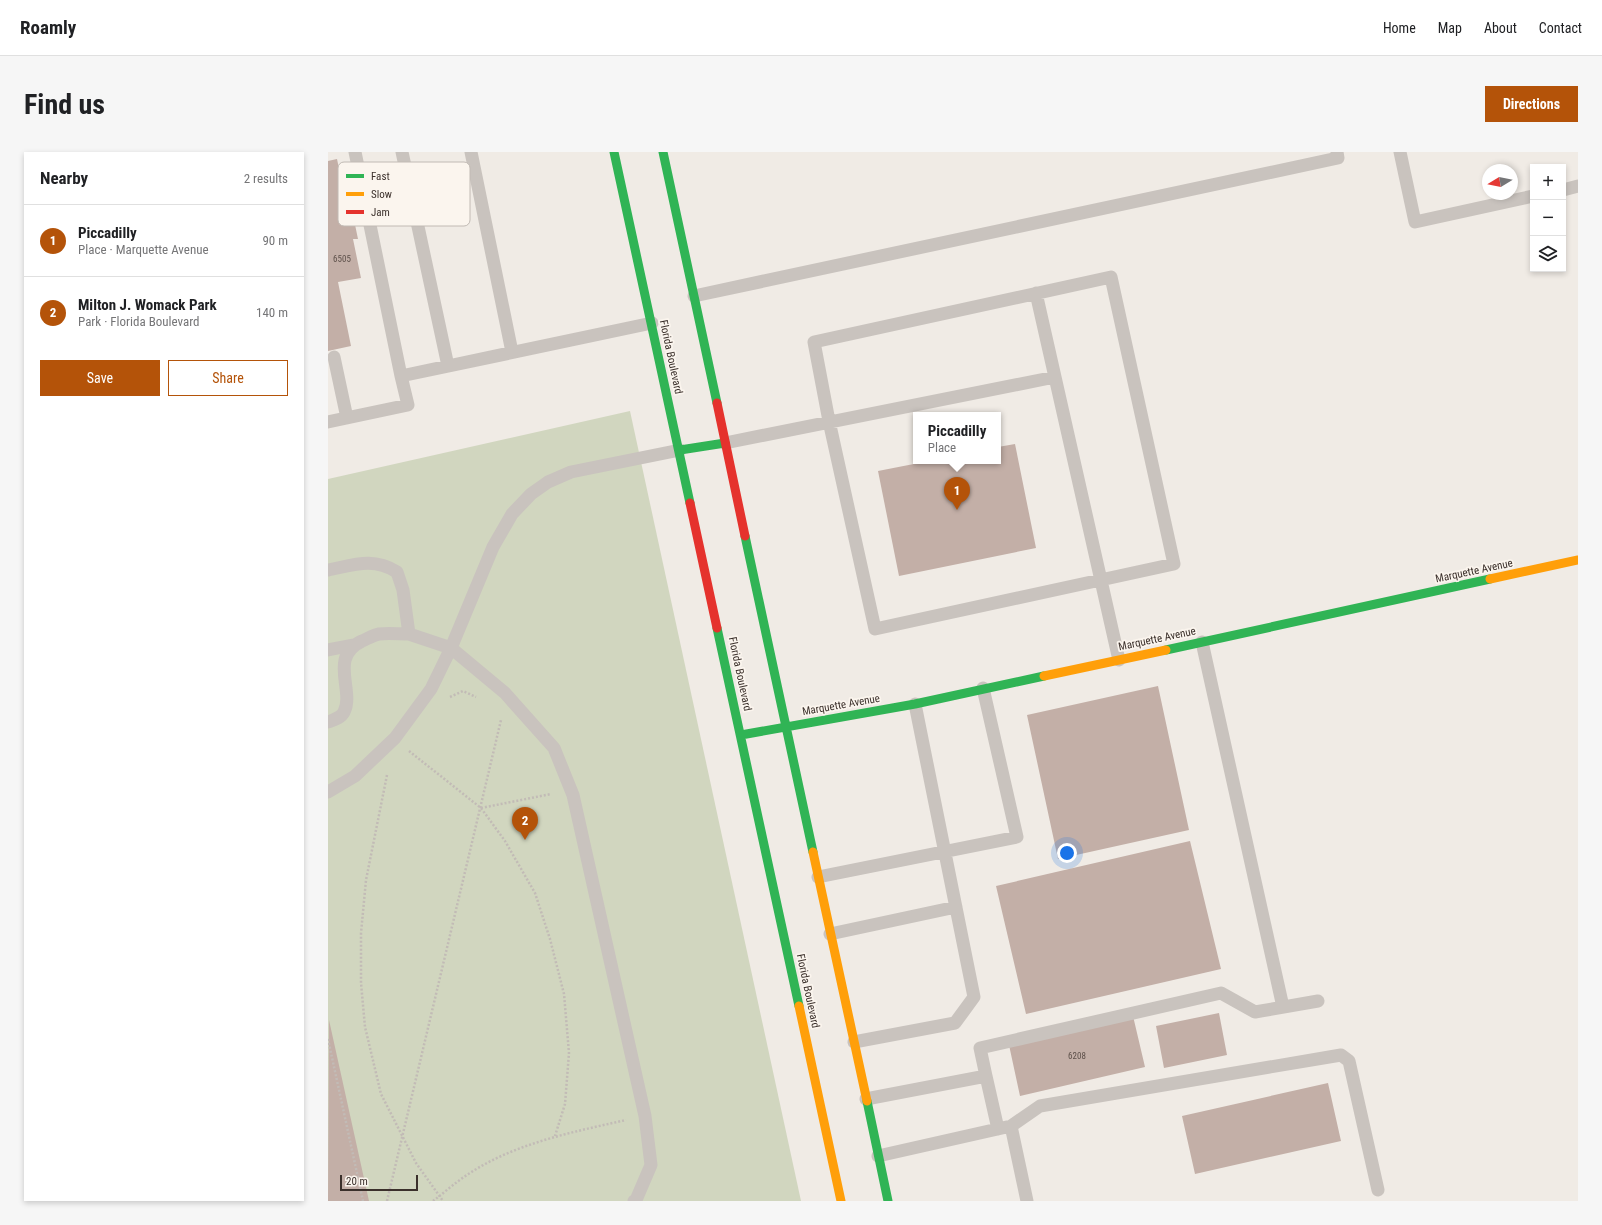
<!DOCTYPE html>
<html lang="en">
<head>
<meta charset="utf-8">
<style>
  :root { --surface:#fff; --page:#f6f6f6; --text:#202124; --muted:#757577; --line:#e0e0e0; --accent:#b45309 }
  body { margin:0; font-family:"Roboto Condensed",sans-serif; background:var(--page); color:var(--text) }
  .controls { position:absolute; right:12px; top:12px; display:grid; overflow:hidden; border-radius:0px; box-shadow:0 2px 6px #0003 }
  .controls button { width:36px; height:36px; display:grid; place-items:center; padding:0; border:0; border-bottom:1px solid var(--line); background:var(--surface); color:var(--text); font:20px sans-serif }
  .compass { position:absolute; left:1154px; top:12px; width:36px; height:36px; border-radius:50%; background:var(--surface); box-shadow:0 2px 6px #0003; rotate:260deg }
  .scale { position:absolute; left:12px; bottom:10px; width:78px; box-sizing:border-box; padding-left:4px; border:2px solid #3b302b; border-top:0; font-size:11px; line-height:14px; white-space:nowrap; color:#3b302b; -webkit-text-stroke:3px #fbf5ee; paint-order:stroke }
  .you { position:absolute; left:739px; top:701px; width:14px; height:14px; margin:-10px; border:3px solid #fff; border-radius:50%; background:#1a73e8; box-shadow:0 0 0 6px #1a73e833 }
  .badge { display:grid; place-items:center; width:26px; height:26px; border-radius:50%; background:var(--accent); color:#fff; font-size:13px; font-weight:700 }
  .pin { position:absolute; translate:-50% -33px; filter:drop-shadow(0 1px 2px #0008) }
  .pin::after { content:''; position:absolute; top:21px; width:14px; height:12px; background:inherit; clip-path:polygon(0 0,100% 0,50% 100%) }
  .popup { position:absolute; left:585px; top:260px; width:88px; height:52px; box-sizing:border-box; display:grid; place-content:center; border-radius:0px; background:var(--surface); filter:drop-shadow(0 1px 3px #0005); font-size:13px; white-space:nowrap; color:var(--muted) }
  .popup b { font-size:15px; color:var(--text) }
  .popup::after { content:''; position:absolute; left:50%; top:100%; margin-left:-8px; border:8px solid transparent; border-top-color:var(--surface) }
  .list { margin:0; padding:0; list-style:none }
  h2 { display:flex; justify-content:space-between; align-items:center; height:52px; margin:0; padding:0 16px; font-size:17px }
  h2 small { font-size:13px; font-weight:400; color:var(--muted) }
  .list li { display:grid; grid-template-columns:26px 1fr auto; gap:12px; align-items:center; box-sizing:border-box; height:72px; padding:0 16px; border-top:1px solid var(--line) }
  .list b { display:block; font-size:15px; white-space:nowrap }
  .list p { margin:0; font-size:13px; white-space:nowrap; color:var(--muted) }
  .list em { font-size:13px; font-style:normal; color:var(--muted) }
  .actions { display:flex; gap:8px; padding:12px 16px }
  .actions a { flex:1; padding:9px 0; border:1px solid var(--accent); border-radius:0px; text-align:center; font-size:14px; color:var(--accent) }
  .actions .main { background:var(--accent); color:#fff }
  .icon { flex:none; width:22px; height:22px; fill:none; stroke:currentColor; stroke-width:2; stroke-linecap:round; stroke-linejoin:round }
  .map { position:relative; flex:none; width:1250px; height:1049px; overflow:hidden; border-radius:0px }
  header { display:flex; align-items:center; gap:24px; box-sizing:border-box; height:56px; padding:0 20px; background:var(--surface); border-bottom:1px solid var(--line) }
  header strong { font-size:19px }
  nav { display:flex; gap:22px; margin-inline-start:auto; font-size:14px }
  .intro { display:flex; align-items:center; justify-content:space-between; box-sizing:border-box; height:96px; padding:0 24px }
  h1 { margin:0; font-size:28px }
  .button { padding:10px 18px; border-radius:0px; background:var(--accent); color:#fff; font-size:14px; font-weight:700 }
  main { display:flex; gap:24px; padding:0 24px }
  aside { flex:1; background:var(--surface); border-radius:0px; box-shadow:0 2px 6px #0003 }
  .map>svg:first-child { display:block }
</style>
</head>
<body>
<header>
<strong>Roamly</strong>
<nav><a>Home</a><a>Map</a><a>About</a><a>Contact</a></nav>
</header>
<div class="intro"><h1>Find us</h1><a class="button">Directions</a></div>
<main>
<aside>
<h2>Nearby<small>2 results</small></h2>
<ul class="list">
<li><span class="badge">1</span><div><b>Piccadilly</b><p>Place · Marquette Avenue</p></div><em>90 m</em></li>
<li><span class="badge">2</span><div><b>Milton J. Womack Park</b><p>Park · Florida Boulevard</p></div><em>140 m</em></li>
</ul>
<div class="actions"><a class="main">Save</a><a>Share</a></div>
</aside>
<div class="map">
<svg width="1250" height="1049" viewBox="0 0 1250 1049">
  <rect width="100%" height="100%" fill="#f0ebe5"/>
  <path fill="#d1d6bf" d="M302,259L473,1049H0V327Z"/>
  <path fill="#c3afa7" d="M9,7L17,45L21,44L30,87H25L33,126L10,130L23,194L0,199V9Z
    M687,292L708,396L571,424L550,319L601,309H670V295Z
    M830,534L861,678L730,707L699,563Z
    M862,689L893,817L698,862L668,734Z
    M891,861L899,903L836,916L828,874Z
    M805,864L817,915L692,944L681,893Z
    M1,868L41,1049H0Z
    M1000,931L1013,989L867,1022L854,964Z"/>
  <g fill="none" stroke-linecap="round" stroke-linejoin="round">
    <path stroke="#c2bbb6" stroke-width="2.5" stroke-dasharray="2 2" stroke-linecap="butt" d="M122,545L135,539L148,545
      M81,599L153,656L177,689L207,741L222,787L236,842L241,901L237,952L227,984
      M59,623L38,728L33,781V831L37,875L53,942L88,1011L115,1049
      M153,656L223,642
      M0,887L35,1049
      M59,1049L173,568
      M105,1049C117,1040 129,1029 142,1021C188,991 245,980 298,968"/>
    <path stroke="#c9c3be" stroke-width="13" d="M27,0L73,224L324,171
      M74,0L120,214
      M143,0L184,200
      M1072,0L1087,70L1205,44
      M1235,38L1250,34
      M783,125L846,412L547,477L501,269L486,190Z
      M708,141L727,225
      M366,144L1010,6L1009,0
      M6,205L19,266
      M0,270L80,253L73,224
      M397,291L727,225L791,508
      M0,418C26,413 45,405 69,420L75,438L81,482L123,496L177,541L226,596L245,643L317,964L323,1013L308,1048L306,1049
      M874,490L955,855
      M0,498L25,493
      M0,570C5,568 13,566 16,560C27,539 0,505 34,489C39,487 45,483 51,482C60,481 71,482 81,482
      M0,640L27,624L67,586L103,537L123,496L165,395L184,362L203,342L220,330L243,320L352,298
      M490,725L689,685L655,536
      M502,782L628,755
      M526,890L627,871L646,845L587,552
      M658,924L670,977
      M538,947L658,924L652,896L893,841L927,860L990,849
      M683,974L712,954L1013,903L1021,909L1050,1038
      M550,1004L683,974L699,1049"/>
    <path stroke="#30b455" stroke-width="9" d="M286,0L362,351
      M335,0L389,251
      M352,298L397,291
      M417,384L485,700
      M389,476L471,854
      M838,498L1162,427
      M413,583L587,552L716,524
      M539,949L560,1049"/>
    <path stroke="#ff9f0a" stroke-width="9" d="M1162,427L1250,408
      M716,524L838,498
      M485,700L539,949
      M471,854L513,1049"/>
    <path stroke="#e5322d" stroke-width="9" d="M389,251L417,384
      M362,351L389,476"/>
  </g>
  <g text-anchor="middle" dominant-baseline="central" stroke-width="3.5" stroke-linejoin="round" paint-order="stroke">
    <g font-size="9" fill="#5d504a">
      <text x="14" y="107">6505</text>
      <text x="749" y="904">6208</text>
    </g>
    <g font-size="11" fill="#3b302b" stroke="#fbf5ee">
      <text transform="translate(343 205) rotate(78)">Florida Boulevard</text>
      <text transform="translate(1146 419) rotate(-12)">Marquette Avenue</text>
      <text transform="translate(829 487) rotate(-12)">Marquette Avenue</text>
      <text transform="translate(412 522) rotate(78)">Florida Boulevard</text>
      <text transform="translate(513 553) rotate(-10)">Marquette Avenue</text>
      <text transform="translate(480 839) rotate(78)">Florida Boulevard</text>
    </g>
  </g>
  <rect x="10" y="10" width="132" height="64" rx="6" fill="#fbf5ee" stroke="#c1bab4" stroke-width="1"/>
  <rect x="18" y="22" width="18" height="4" fill="#30b455"/>
  <rect x="18" y="40" width="18" height="4" fill="#ff9f0a"/>
  <rect x="18" y="58" width="18" height="4" fill="#e5322d"/>
  <g font-size="11" fill="#3b302b">
    <text x="43" y="28">Fast</text>
    <text x="43" y="46">Slow</text>
    <text x="43" y="64">Jam</text>
  </g>
</svg>
<div class="controls">
<button>+</button>
<button>−</button>
<button><svg class="icon" aria-label="layers" viewBox="0 0 24 24"><path d="M12 4l9 5-9 5-9-5zM3 14l9 5 9-5"/></svg></button>
</div>
<svg class="compass" viewBox="-18 -18 36 36"><path d="M0-13l5 13h-10z" fill="#e53935"/><path d="M0 13l5-13h-10z" fill="#757577"/></svg>
<div class="scale">20 m</div>
<div class="you"></div>
<div class="pin badge" style="left:629px;top:358px">1</div>
<div class="popup"><b>Piccadilly</b>Place</div>
<div class="pin badge" style="left:197px;top:688px">2</div>
</div>
</main>
</body>
</html>
